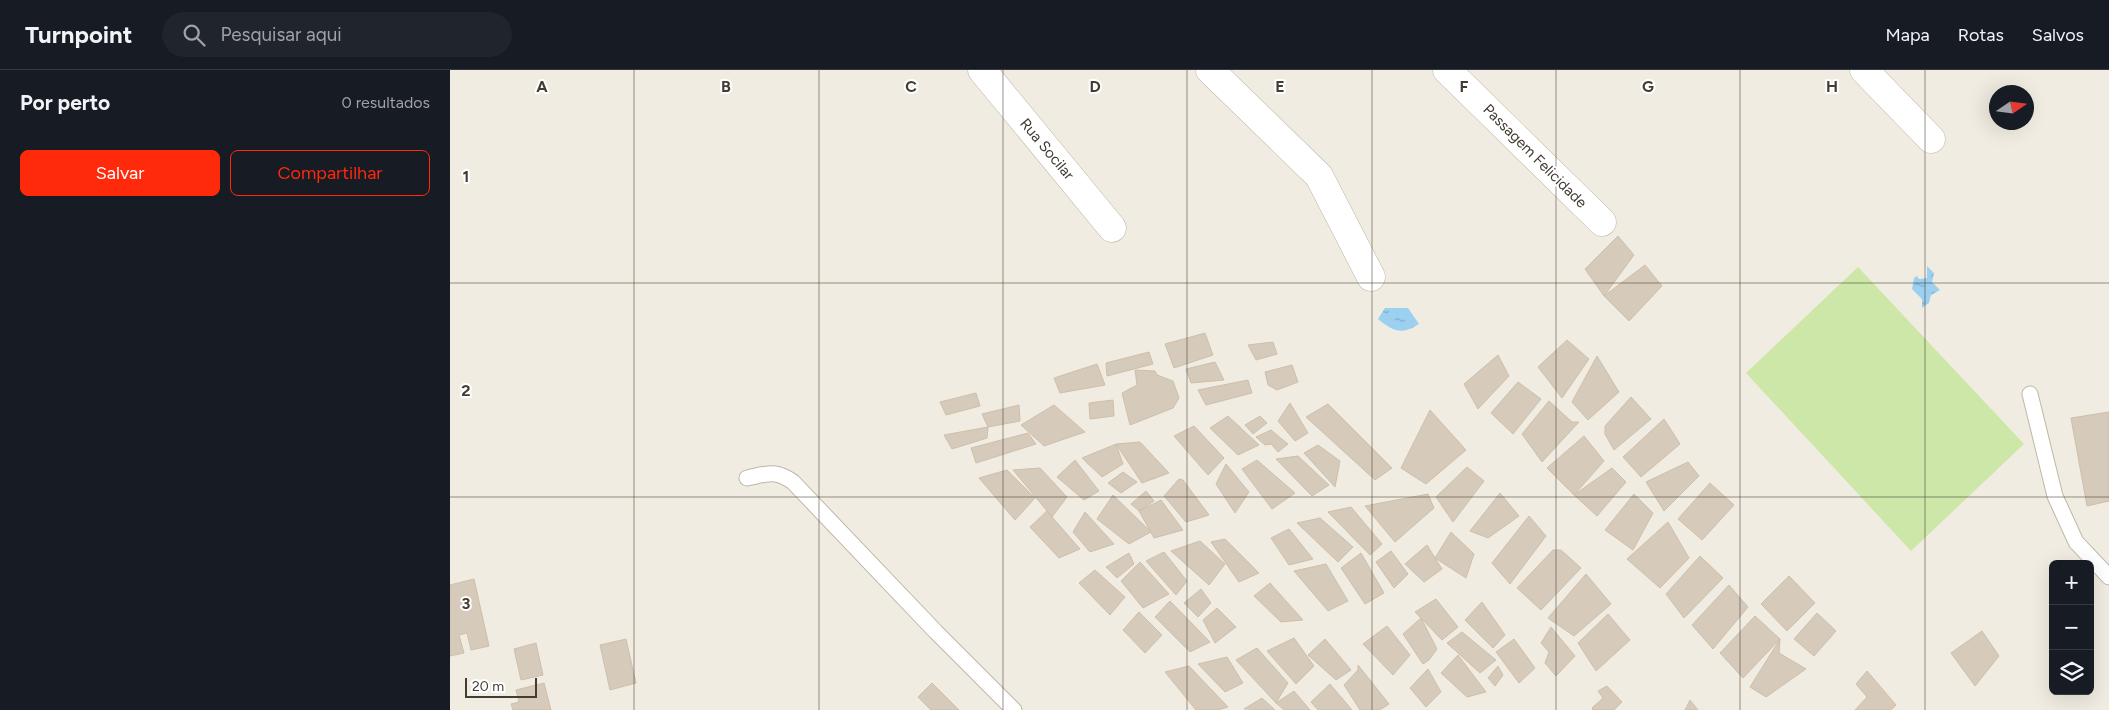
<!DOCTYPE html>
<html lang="pt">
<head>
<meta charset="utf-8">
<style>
  :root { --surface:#171b24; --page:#20242c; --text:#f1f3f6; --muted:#9ea1a6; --line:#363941; --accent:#ff290b }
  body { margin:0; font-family:Figtree,sans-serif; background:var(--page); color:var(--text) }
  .controls { position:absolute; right:15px; bottom:15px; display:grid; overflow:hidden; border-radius:8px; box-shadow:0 5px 20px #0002 }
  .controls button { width:45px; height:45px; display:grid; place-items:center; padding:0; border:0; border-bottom:1px solid var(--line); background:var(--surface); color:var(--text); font:25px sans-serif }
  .compass { position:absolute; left:1539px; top:15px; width:45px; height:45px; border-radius:50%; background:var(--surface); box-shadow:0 5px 20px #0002; rotate:77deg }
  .scale { position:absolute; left:15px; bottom:12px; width:72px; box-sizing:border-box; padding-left:5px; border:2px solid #423c32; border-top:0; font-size:14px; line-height:18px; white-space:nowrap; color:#423c32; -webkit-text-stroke:4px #fff; paint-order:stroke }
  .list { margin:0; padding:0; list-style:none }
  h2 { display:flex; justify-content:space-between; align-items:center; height:65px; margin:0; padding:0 20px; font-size:21px }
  h2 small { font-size:16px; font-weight:400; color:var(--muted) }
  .actions { display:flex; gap:10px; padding:15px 20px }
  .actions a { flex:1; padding:11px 0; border:1px solid var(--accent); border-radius:8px; text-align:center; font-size:18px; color:var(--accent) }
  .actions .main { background:var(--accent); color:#fff }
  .icon { flex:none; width:28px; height:28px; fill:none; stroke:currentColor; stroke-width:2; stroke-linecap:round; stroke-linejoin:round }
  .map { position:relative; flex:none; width:1659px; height:640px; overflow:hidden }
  header { display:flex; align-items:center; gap:30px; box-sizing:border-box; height:70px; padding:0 25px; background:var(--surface); border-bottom:1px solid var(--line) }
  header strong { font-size:24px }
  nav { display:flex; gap:28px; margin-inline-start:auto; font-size:18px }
  .search { width:350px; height:45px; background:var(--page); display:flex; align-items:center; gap:12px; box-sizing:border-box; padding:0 18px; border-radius:28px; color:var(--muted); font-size:19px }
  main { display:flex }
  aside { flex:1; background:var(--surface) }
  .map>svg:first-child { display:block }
</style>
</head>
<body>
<header>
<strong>Turnpoint</strong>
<div class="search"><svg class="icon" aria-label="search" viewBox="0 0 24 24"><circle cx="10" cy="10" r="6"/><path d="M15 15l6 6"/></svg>Pesquisar aqui</div>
<nav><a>Mapa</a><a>Rotas</a><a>Salvos</a></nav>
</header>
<main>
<aside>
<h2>Por perto<small>0 resultados</small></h2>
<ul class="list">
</ul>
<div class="actions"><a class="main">Salvar</a><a>Compartilhar</a></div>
</aside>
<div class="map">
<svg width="1659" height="640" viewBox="0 0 1659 640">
  <defs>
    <pattern id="water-ripples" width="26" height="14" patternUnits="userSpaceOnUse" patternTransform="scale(1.25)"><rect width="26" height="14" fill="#9bd0f1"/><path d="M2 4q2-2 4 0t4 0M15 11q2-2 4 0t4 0" fill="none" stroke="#80aac4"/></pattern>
  </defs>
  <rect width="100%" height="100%" fill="#f1ece1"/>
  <path fill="#cde7a8" d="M1408,197L1574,374L1461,481L1296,303Z"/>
  <path fill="url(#water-ripples)" d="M1477,196L1484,203L1482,212L1490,220L1481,225L1479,233L1472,238V229L1462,219L1464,208L1467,206L1469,209L1477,208Z
    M935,238H958L969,254C952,265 944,262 928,249Z"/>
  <path fill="#d6caba" stroke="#cebfaa" d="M1168,166L1184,185L1154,226L1135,199Z
    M1195,195L1212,216L1179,251L1154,226Z
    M755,263L763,285L724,298L715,274Z
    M1117,270L1139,289L1112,328L1088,297Z
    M823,272L827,284L806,290L798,275Z
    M699,282L703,294L657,306L656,293Z
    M1048,285L1059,306L1028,339L1014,314Z
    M1147,286L1169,322L1138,350L1122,332Z
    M765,292L774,310L741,313L736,299Z
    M647,294L655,315L610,323L604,308Z
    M842,295L848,312L827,320L818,315L815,302Z
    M685,300L705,301L707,305L723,311L729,328L723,338L680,355L672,323L687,315Z
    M798,310L802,323L756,335L748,320Z
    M1068,312L1091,329L1063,364L1041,343Z
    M526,323L530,336L496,345L490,332Z
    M1181,327L1201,349L1164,380L1155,364V356Z
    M663,330L664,346L640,349L639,333Z
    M1099,331L1122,352H1129L1092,392L1072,364Z
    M840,333L858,363L845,371L828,351Z
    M878,334L942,398L925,410L856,347Z
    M569,335L570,351L538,357L532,344Z
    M604,335L635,362L594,376L571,355Z
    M980,340L1016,380L976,414L951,398Z
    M1659,342V431L1637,436L1621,348Z
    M778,346L809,375L788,385L760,358Z
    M810,346L817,353L803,364L795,355Z
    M1214,349L1230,374L1191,407L1173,387Z
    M744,356L774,388L758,405L724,366Z
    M538,357L537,368L502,379L494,365Z
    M821,360L838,374L828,382L821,374L815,375L806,367Z
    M578,363L586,374L526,393L521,378Z
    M1134,366L1154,391L1124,425L1097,398Z
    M690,372L719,403L692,413L666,374Z
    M666,374L673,394L652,407L632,388Z
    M868,375L890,391L885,417L854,383Z
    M848,386L879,415L862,426L826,389Z
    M625,390L649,421L634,430L607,407Z
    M807,390L845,423L822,439L792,399Z
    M1238,392L1249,406L1214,441L1196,412Z
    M776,394L799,422L785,443L766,414Z
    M1017,397L1034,411L1003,452L986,427Z
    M590,398L617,427L602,447L563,400Z
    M1162,398L1176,412L1147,446L1124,425Z
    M557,400L585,428L565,450L529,408Z
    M673,402L687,412L671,423L658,413Z
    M729,409L733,410L759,445L736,452L714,426Z
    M1260,413L1284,435L1252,470L1228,449Z
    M696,421L704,431L689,441L681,434Z
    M1050,423L1069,446L1038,468L1020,461Z
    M978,424L984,438L945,472L915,436Z
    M1184,424L1203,443L1183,480L1155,460Z
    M663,425L701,462L679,474L647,449Z
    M711,430L733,460L704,468L689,441Z
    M901,437L932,474L920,485L878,442Z
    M597,441L602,447L630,479L609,488L580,457Z
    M635,442L664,474L640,482L623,462Z
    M1079,446L1096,466L1060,514L1042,493Z
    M870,448L903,477L888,492L847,453Z
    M1218,452L1239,488L1210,518L1177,489Z
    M839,459L863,489L839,495L821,468Z
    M1001,462L1024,484L1016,508L985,488Z
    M775,469L809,503L789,512L761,472Z
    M750,471L775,494L759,515L721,481Z
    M977,475L992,499L974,512L955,494Z
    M1103,480H1111L1131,498L1091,540L1067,518Z
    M941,481L958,504L944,518L926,492Z
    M714,482L737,511L726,525L696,491Z
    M679,483L684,494L667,508L656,497Z
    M911,483L934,523L915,534L891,498Z
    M1250,486L1273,508L1234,548L1216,524Z
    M690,492L719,524L693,538L671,511Z
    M876,494L898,531L878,541L844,501Z
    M645,500L675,527L660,545L629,513Z
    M1136,504L1161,534L1124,566L1098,548Z
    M1339,506L1365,533L1337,561L1311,534Z
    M24,509L39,576L21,580L17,563L9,565L14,583L0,586V515Z
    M820,513L853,550L831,552L804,526Z
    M1279,515L1298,537L1263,579L1242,555Z
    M751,519L761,533L748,547L734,533Z
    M986,529L1008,557L992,570L965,542Z
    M720,531L760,572L740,582L705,547Z
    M1032,532L1055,565L1043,578L1015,550Z
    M767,538L786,557L765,573L753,550Z
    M689,542L712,565L695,583L673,560Z
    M1367,543L1386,561L1364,586L1344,569Z
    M1158,544L1180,570L1146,601L1128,573Z
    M1305,546L1330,569L1293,608L1270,583Z
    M971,548L987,579L979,590L973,594L953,564Z
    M937,556L960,585L943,605L913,574Z
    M1101,557L1125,586L1106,606L1095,593L1099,582L1091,573Z
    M1532,561L1549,586L1525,616L1501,583Z
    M1012,562L1046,590L1030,603L997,573Z
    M844,568L864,596L846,614L817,581Z
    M176,569L186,613L160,620L150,575Z
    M875,569L901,600L886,610L858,585Z
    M1064,569L1085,598L1069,613L1046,582Z
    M1330,569L1329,583L1356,599L1316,627L1300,617Z
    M86,573L93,605L71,610L64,579Z
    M807,578L838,613L826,633L786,590Z
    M1008,585L1036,622L1017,627L991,603Z
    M777,587L793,613L775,622L748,594Z
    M908,595L939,634L930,640H910L894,615L908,600Z
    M739,596L778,637L768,640H746L715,602Z
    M1048,596L1053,605L1045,616L1038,608Z
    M978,599L991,622L976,637L960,618Z
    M1417,601L1446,635L1441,640H1405L1417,627L1406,614Z
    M94,613L101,640H63L61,634L69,632L66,620Z
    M482,613L509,640H481L468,627Z
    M880,614L902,640H868L861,632Z
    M1157,616L1172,632L1164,640H1143L1142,638L1153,628L1148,621Z
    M844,621L860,640H834L826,633Z
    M812,628L825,640L794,639Z
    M1240,630L1248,640H1235Z"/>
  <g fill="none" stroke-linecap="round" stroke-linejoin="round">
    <g stroke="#bfb6a7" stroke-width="17">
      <path id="service" d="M1580,324L1605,426L1626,472L1659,507
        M297,408C317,404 325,399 343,412L486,562L564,640"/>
    </g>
    <g stroke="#bfb6a7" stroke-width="29">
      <path id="minor" d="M532,0L662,158
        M760,0L869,106L921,207
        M997,0L1152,152
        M1414,0L1481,69"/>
    </g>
    <use href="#service" stroke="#fff" stroke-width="15"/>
    <use href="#minor" stroke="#fff" stroke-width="28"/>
  </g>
  <path fill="none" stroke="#423c32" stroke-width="1" stroke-opacity="0.55" d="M184,0V640M369,0V640M553,0V640M737,0V640M922,0V640M1106,0V640M1290,0V640M1475,0V640M0,213H1659M0,427H1659"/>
  <g text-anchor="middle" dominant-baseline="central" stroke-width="4" stroke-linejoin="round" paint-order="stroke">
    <g font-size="15" fill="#423c32" stroke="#fff">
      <text transform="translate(597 79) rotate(50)">Rua Socilar</text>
      <text transform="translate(1085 86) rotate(45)">Passagem Felicidade</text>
    </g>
  </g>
  <g font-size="16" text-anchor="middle" font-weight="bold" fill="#423c32" stroke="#fff" stroke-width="4" stroke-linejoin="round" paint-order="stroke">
    <text x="92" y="22">A</text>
    <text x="276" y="22">B</text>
    <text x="461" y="22">C</text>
    <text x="645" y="22">D</text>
    <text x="830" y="22">E</text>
    <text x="1014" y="22">F</text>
    <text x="1198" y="22">G</text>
    <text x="1382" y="22">H</text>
    <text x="16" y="112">1</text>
    <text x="16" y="326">2</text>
    <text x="16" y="539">3</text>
  </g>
</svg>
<div class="controls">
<button>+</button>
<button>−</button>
<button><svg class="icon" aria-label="layers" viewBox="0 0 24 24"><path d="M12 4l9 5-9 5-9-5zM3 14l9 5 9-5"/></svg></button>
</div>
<svg class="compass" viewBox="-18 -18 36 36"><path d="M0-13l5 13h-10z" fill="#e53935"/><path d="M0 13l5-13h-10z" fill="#9ea1a6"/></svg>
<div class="scale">20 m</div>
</div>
</main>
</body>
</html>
